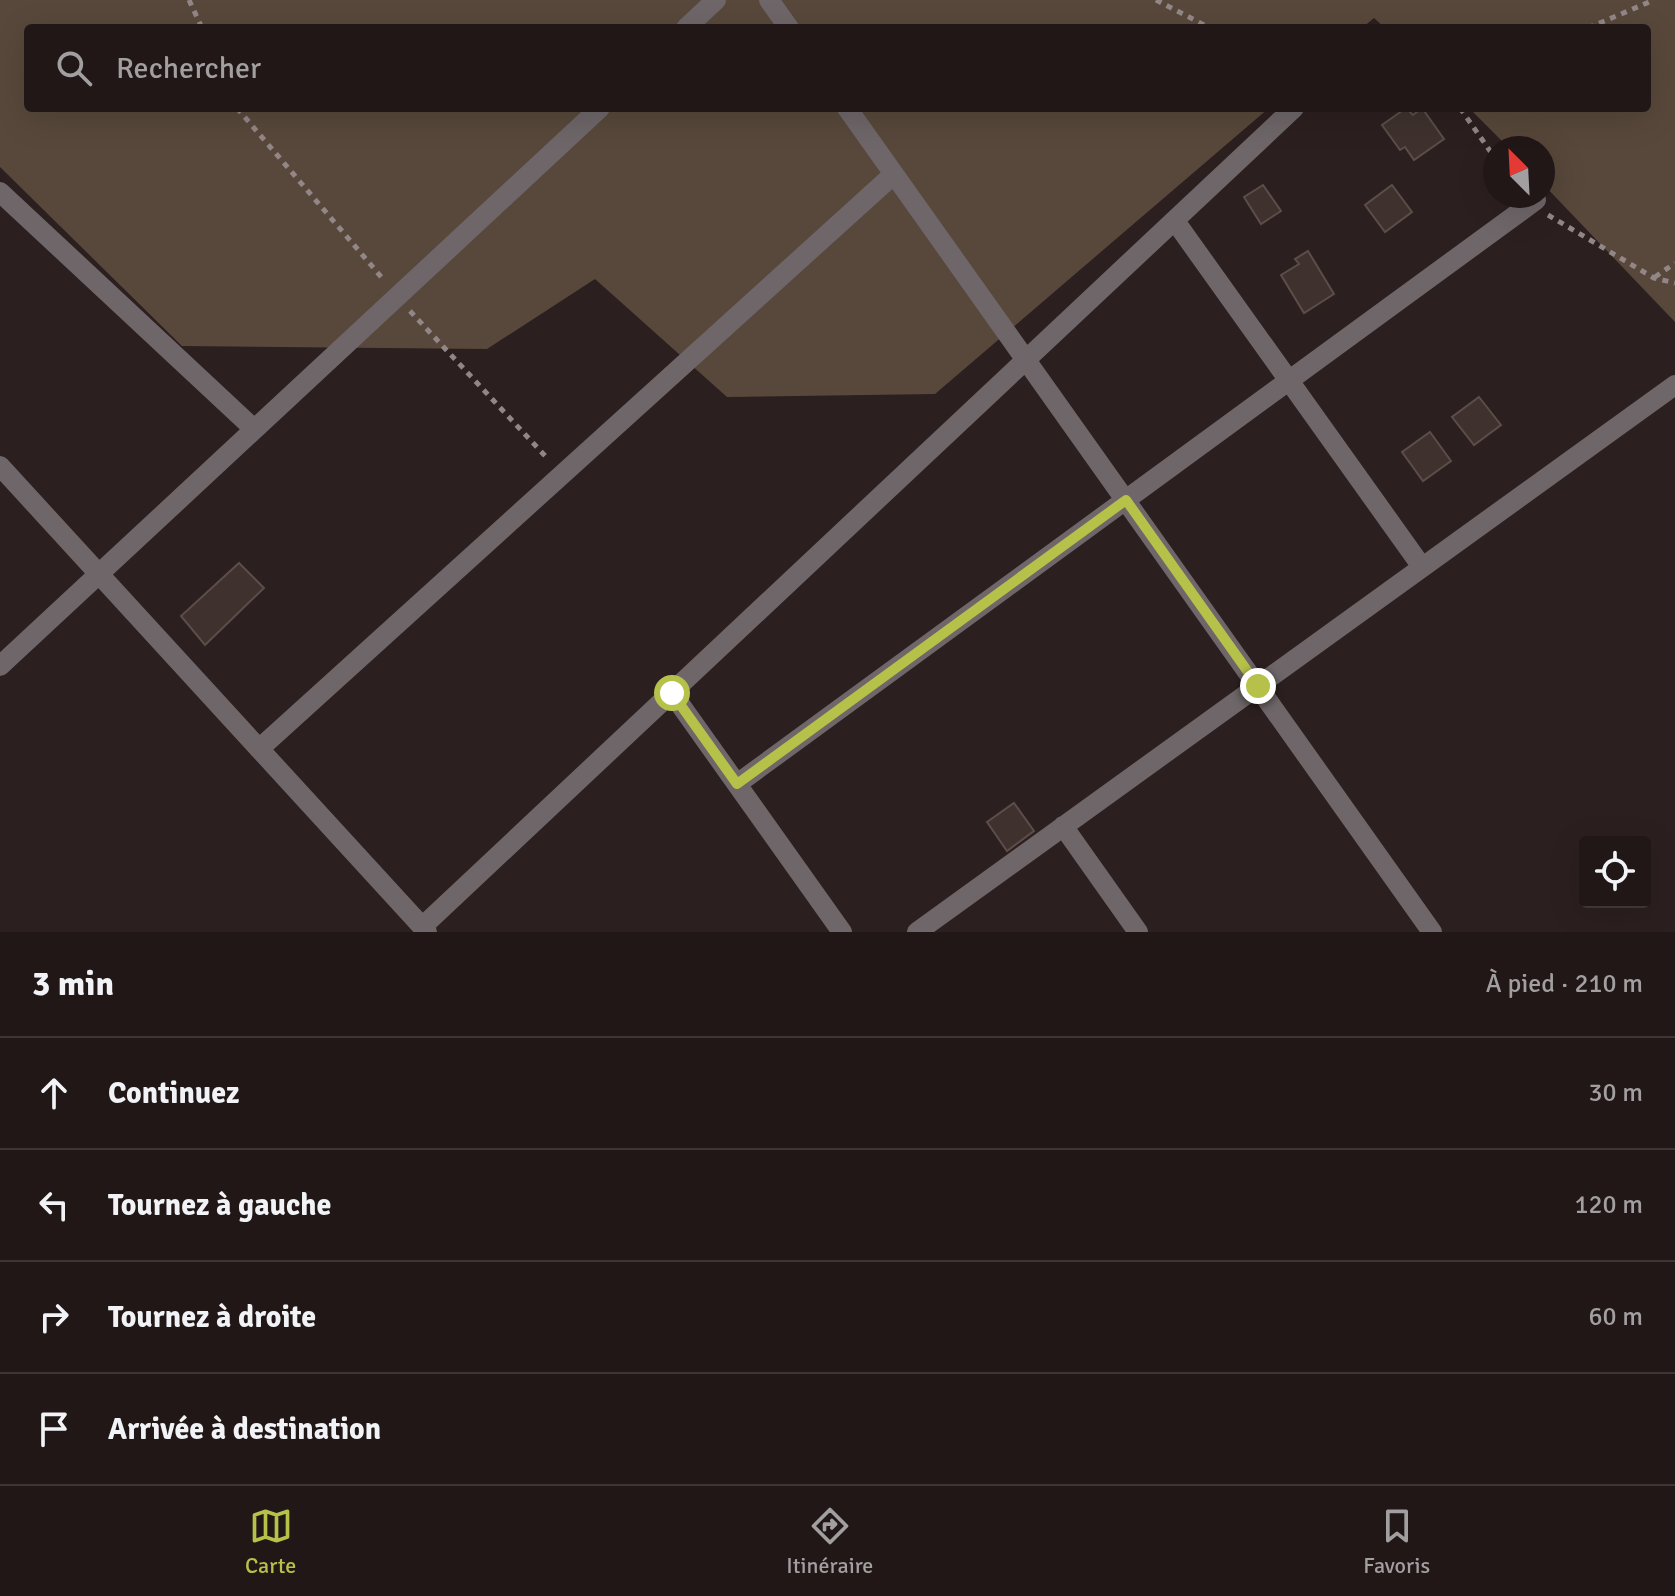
<!DOCTYPE html>
<html lang="fr">
<head>
<meta charset="utf-8">
<style>
  :root { --surface:#211717; --page:#2d2424; --text:#f1f3f6; --muted:#a29fa1; --line:#3e3636; --accent:#b6c149 }
  body { margin:0; font-family:Signika,sans-serif; background:var(--page); color:var(--text) }
  .controls { position:absolute; right:24px; bottom:24px; display:grid; overflow:hidden; border-radius:8px; box-shadow:0 8px 32px #0002 }
  .controls button { width:72px; height:72px; display:grid; place-items:center; padding:0; border:0; border-bottom:2px solid var(--line); background:var(--surface); color:var(--text); font:40px sans-serif }
  .compass { position:absolute; left:1483px; top:136px; width:72px; height:72px; border-radius:50%; background:var(--surface); box-shadow:0 8px 32px #0002; rotate:336deg }
  .stop { position:absolute; width:24px; height:24px; margin:-18px; border:6px solid #b6c149; border-radius:50%; background:#fff }
  .stop.end { background:#b6c149; border-color:#fff; box-shadow:0 2px 8px #0008 }
  .list { margin:0; padding:0; list-style:none }
  h2 { display:flex; justify-content:space-between; align-items:center; height:104px; margin:0; padding:0 32px; font-size:34px }
  h2 small { font-size:26px; font-weight:400; color:var(--muted) }
  .list li { display:grid; grid-template-columns:52px 1fr auto; gap:24px; align-items:center; box-sizing:border-box; height:112px; padding:0 32px; border-top:2px solid var(--line) }
  .list b { display:block; font-size:30px; white-space:nowrap }
  .list em { font-size:26px; font-style:normal; color:var(--muted) }
  .icon { flex:none; width:44px; height:44px; fill:none; stroke:currentColor; stroke-width:2; stroke-linecap:round; stroke-linejoin:round }
  .map { position:relative; flex:none; width:1675px; height:932px; overflow:hidden }
  .search { position:absolute; background:var(--surface); box-shadow:0 8px 32px #0002; left:24px; right:24px; top:24px; height:88px; display:flex; align-items:center; gap:20px; box-sizing:border-box; padding:0 28px; border-radius:8px; color:var(--muted); font-size:30px }
  .sheet { height:552px; background:var(--surface) }
  nav { display:flex; justify-content:space-around; align-items:center; box-sizing:border-box; height:112px; border-top:2px solid var(--line); background:var(--surface); font-size:22px; color:var(--muted) }
  nav a { display:grid; justify-items:center; gap:4px }
  nav .on { color:var(--accent) }
  .map>svg:first-child { display:block }
</style>
</head>
<body>
<div class="map">
<svg width="1675" height="932" viewBox="0 0 1675 932">
  <rect width="100%" height="100%" fill="#2c1f1f"/>
  <path fill="#58483b" d="M0,0H1675V322L1543,184V148H1509L1469,108H1647V28H1385L1374,18L1362,28H28V108H1269L935,394L727,397L595,279L487,349L182,346L0,167Z"/>
  <path fill="#3f322e" stroke="#5c4d48" stroke-width="2" d="M1406,108L1413,115L1422,108L1444,139L1414,160L1405,147L1400,150L1382,125Z
    M1263,185L1281,211L1261,224L1244,197Z
    M1392,185L1412,212L1385,232L1365,205Z
    M1308,251L1334,294L1304,313L1281,275L1299,264L1295,259Z
    M1479,397L1501,425L1474,445L1452,417Z
    M1430,432L1451,461L1423,481L1402,452Z
    M239,563L264,588L205,645L181,616Z
    M1014,803L1034,831L1007,851L987,822Z"/>
  <g fill="none" stroke-linecap="round" stroke-linejoin="round">
    <path stroke="#928686" stroke-width="5" stroke-dasharray="6 6" stroke-linecap="butt" d="M189,0L202,28
      M1156,0L1210,28
      M1588,28L1654,0
      M237,108L383,279
      M1460,108L1495,158
      M1548,215L1654,278L1675,283
      M1655,277L1675,263
      M410,311L548,459"/>
    <path stroke="#6e6668" stroke-width="20" d="M769,0L789,28
      M686,28L716,0
      M847,108L1432,932
      M0,192L254,429
      M1175,221L1422,567
      M0,466L427,932
      M0,666L600,108
      M672,693L842,932
      M259,749L894,174
      M737,784L1536,200
      M1063,826L1138,932
      M422,927L1294,108
      M917,932L1675,385"/>
  </g>
  <g fill="none" stroke-linecap="round" stroke-linejoin="round">
    <path stroke="#b6c149" stroke-width="10" d="M672,693L737,784L1126,500L1258,686"/>
  </g>
</svg>
<div class="controls">
<button><svg class="icon" aria-label="locate" viewBox="0 0 24 24"><circle cx="12" cy="12" r="6"/><path d="M12 2v4M12 18v4M2 12h4M18 12h4"/></svg></button>
</div>
<svg class="compass" viewBox="-18 -18 36 36"><path d="M0-13l5 13h-10z" fill="#e53935"/><path d="M0 13l5-13h-10z" fill="#a29fa1"/></svg>
<div class="stop" style="left:672px;top:693px"></div>
<div class="stop end" style="left:1258px;top:686px"></div>
<div class="search"><svg class="icon" aria-label="search" viewBox="0 0 24 24"><circle cx="10" cy="10" r="6"/><path d="M15 15l6 6"/></svg>Rechercher</div>
</div>
<section class="sheet">
<h2>3 min<small>À pied · 210 m</small></h2>
<ul class="list">
<li><svg class="icon" aria-label="ahead" viewBox="0 0 24 24"><path d="M12 20V5M6 11l6-6 6 6"/></svg><div><b>Continuez</b></div><em>30 m</em></li>
<li><svg class="icon" aria-label="left" viewBox="0 0 24 24"><path d="M17 20v-9H6M10 6l-5 5 5 5"/></svg><div><b>Tournez à gauche</b></div><em>120 m</em></li>
<li><svg class="icon" aria-label="right" viewBox="0 0 24 24"><path d="M7 20v-9h11M14 6l5 5-5 5"/></svg><div><b>Tournez à droite</b></div><em>60 m</em></li>
<li><svg class="icon" aria-label="arrive" viewBox="0 0 24 24"><path d="M6 21V4h12l-3 4 3 4H6"/></svg><div><b>Arrivée à destination</b></div></li>
</ul>
</section>
<nav>
<a class="on"><svg class="icon" aria-label="map" viewBox="0 0 24 24"><path d="M3 6l6-2 6 2 6-2v14l-6 2-6-2-6 2zM9 4v14M15 6v14"/></svg>Carte</a>
<a><svg class="icon" aria-label="directions" viewBox="0 0 24 24"><path d="M12 3l9 9-9 9-9-9zM9 14v-3h6M13 9l2 2-2 2"/></svg>Itinéraire</a>
<a><svg class="icon" aria-label="saved" viewBox="0 0 24 24"><path d="M7 4h10v16l-5-4-5 4z"/></svg>Favoris</a>
</nav>
</body>
</html>
